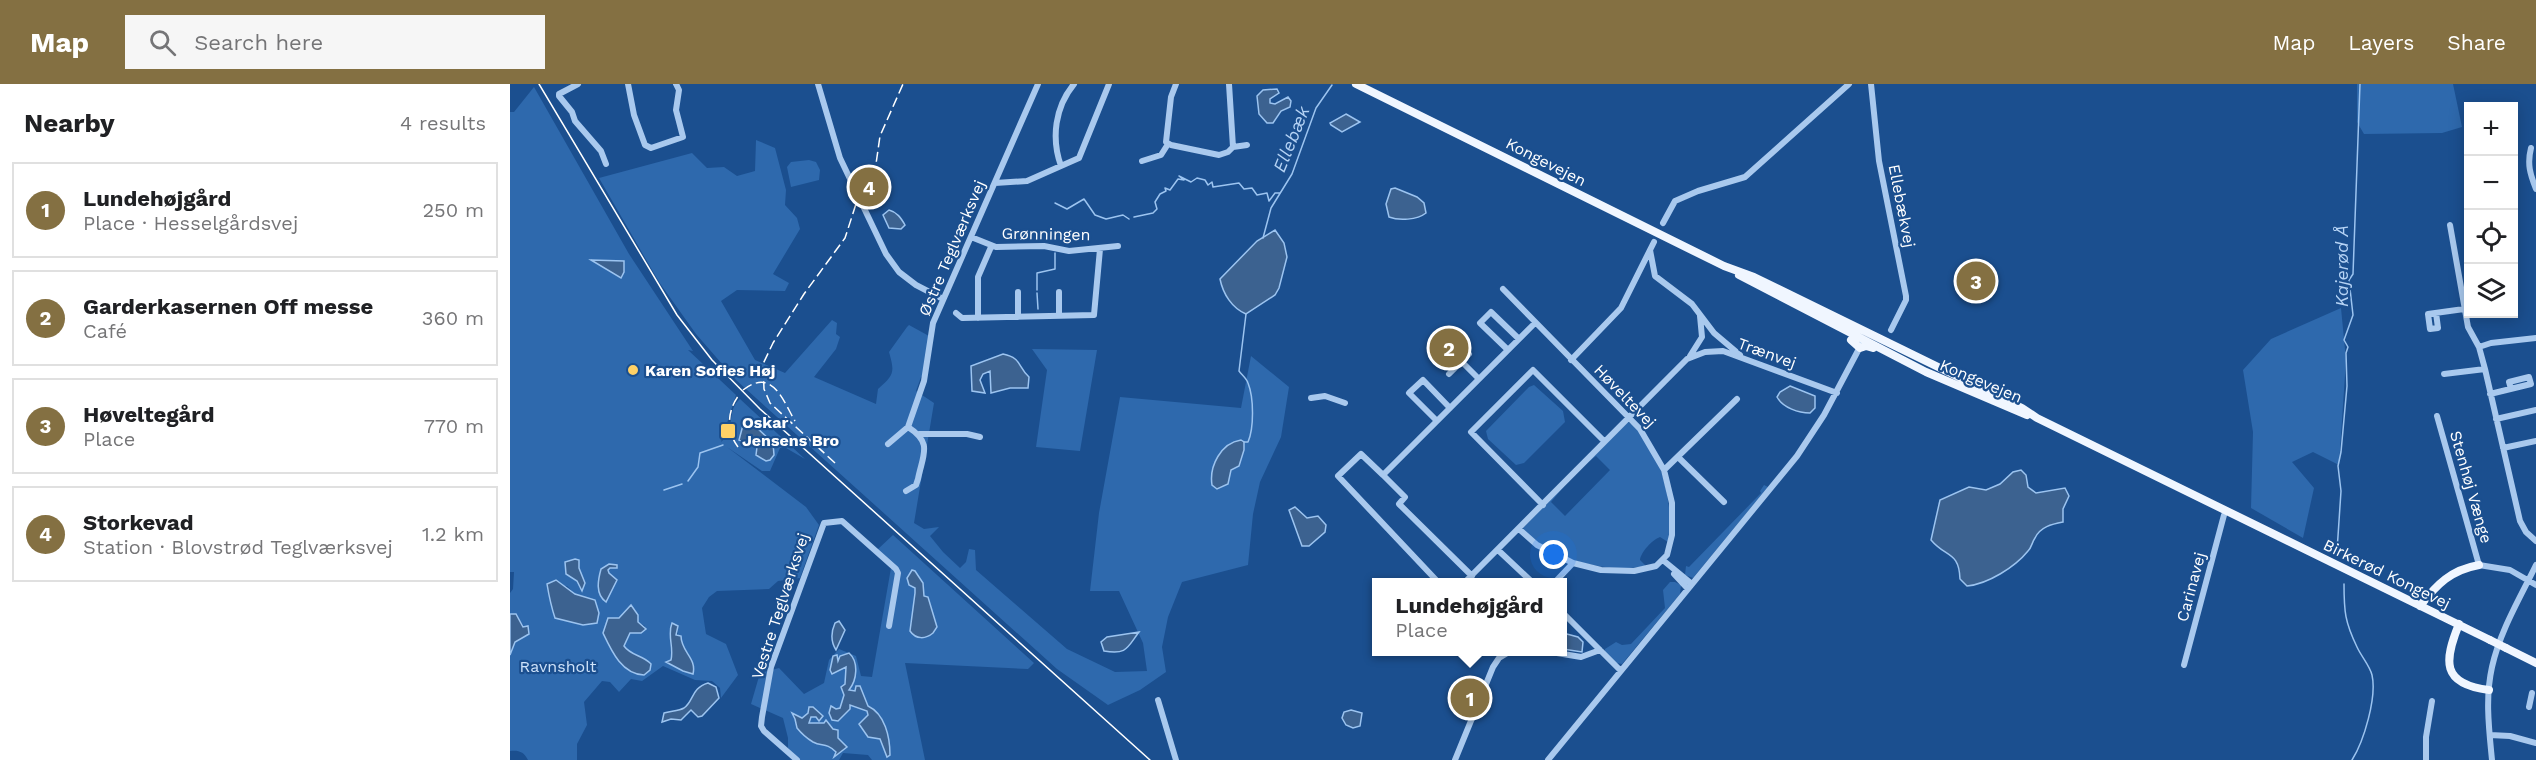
<!DOCTYPE html>
<html lang="en">
<head>
<meta charset="utf-8">
<style>
  :root { --surface:#fff; --page:#f6f6f6; --text:#202124; --muted:#757577; --line:#e0e0e0; --accent:#847042 }
  body { margin:0; font-family:"Work Sans",sans-serif; background:var(--page); color:var(--text) }
  .controls { position:absolute; right:18px; top:18px; display:grid; overflow:hidden; border-radius:0px; box-shadow:0 3px 15px #0003 }
  .controls button { width:54px; height:54px; display:grid; place-items:center; padding:0; border:0; border-bottom:2px solid var(--line); background:var(--surface); color:var(--text); font:30px sans-serif }
  .you { position:absolute; left:1044px; top:471px; width:21px; height:21px; margin:-15px; border:4px solid #fff; border-radius:50%; background:#1a73e8; box-shadow:0 0 0 9px #1a73e833 }
  .badge { display:grid; place-items:center; width:39px; height:39px; border-radius:50%; background:var(--accent); color:#fff; font-size:20px; font-weight:700 }
  .pin { position:absolute; translate:-50% -50%; border:3px solid #fff; box-shadow:0 2px 6px #0006 }
  .popup { position:absolute; left:862px; top:494px; width:195px; height:78px; box-sizing:border-box; display:grid; place-content:center; border-radius:0px; background:var(--surface); filter:drop-shadow(0 2px 4px #0005); font-size:20px; white-space:nowrap; color:var(--muted) }
  .popup b { font-size:22px; color:var(--text) }
  .popup::after { content:''; position:absolute; left:50%; top:100%; margin-left:-12px; border:12px solid transparent; border-top-color:var(--surface) }
  .list { margin:0; padding:0; list-style:none }
  h2 { display:flex; justify-content:space-between; align-items:center; height:78px; margin:0; padding:0 24px; font-size:26px }
  h2 small { font-size:20px; font-weight:400; color:var(--muted) }
  .list li { display:grid; grid-template-columns:39px 1fr auto; gap:18px; align-items:center; box-sizing:border-box; height:96px; margin:0 12px 12px; padding:0 12px; border:2px solid var(--line); border-radius:0px }
  .list b { display:block; font-size:22px; white-space:nowrap }
  .list p { margin:0; font-size:20px; white-space:nowrap; color:var(--muted) }
  .list em { font-size:20px; font-style:normal; color:var(--muted) }
  .icon { flex:none; width:33px; height:33px; fill:none; stroke:currentColor; stroke-width:2; stroke-linecap:round; stroke-linejoin:round }
  .map { position:relative; flex:none; width:2026px; height:676px; overflow:hidden }
  header { display:flex; align-items:center; gap:36px; box-sizing:border-box; height:84px; padding:0 30px; background:var(--accent); color:#fff }
  header strong { font-size:28px }
  nav { display:flex; gap:33px; margin-inline-start:auto; font-size:21px }
  .search { width:420px; height:54px; background:var(--page); display:flex; align-items:center; gap:15px; box-sizing:border-box; padding:0 21px; border-radius:0px; color:var(--muted); font-size:22px }
  main { display:flex }
  aside { flex:1; background:var(--surface) }
  .map>svg:first-child { display:block }
</style>
</head>
<body>
<header>
<strong>Map</strong>
<div class="search"><svg class="icon" aria-label="search" viewBox="0 0 24 24"><circle cx="10" cy="10" r="6"/><path d="M15 15l6 6"/></svg>Search here</div>
<nav><a>Map</a><a>Layers</a><a>Share</a></nav>
</header>
<main>
<aside>
<h2>Nearby<small>4 results</small></h2>
<ul class="list">
<li><span class="badge">1</span><div><b>Lundehøjgård</b><p>Place · Hesselgårdsvej</p></div><em>250 m</em></li>
<li><span class="badge">2</span><div><b>Garderkasernen Off messe</b><p>Café</p></div><em>360 m</em></li>
<li><span class="badge">3</span><div><b>Høveltegård</b><p>Place</p></div><em>770 m</em></li>
<li><span class="badge">4</span><div><b>Storkevad</b><p>Station · Blovstrød Teglværksvej</p></div><em>1.2 km</em></li>
</ul>
</aside>
<div class="map">
<svg width="2026" height="676" viewBox="0 0 2026 676">
  <rect width="100%" height="100%" fill="#1b4f8f"/>
  <path fill="#2e69ad" fill-rule="evenodd" d="M1847,0H1943L1952,43L1932,49L1854,50L1847,38Z
    M24,3L119,170L183,267L178,266L226,311L211,358C226,347 216,326 230,315L295,375L276,364H270L260,387H252L217,363L296,423L309,441L290,494L268,497L259,505L207,507L199,513L192,524L196,550L216,560L228,591L211,614L210,604L202,597L185,596L153,582L132,597L121,595L109,608L100,598L92,597L74,618L77,641L67,660V676H18C14,668 9,666 0,667V571L5,558L19,550L6,531L0,530V509L3,505L4,488H0V28H4ZM233,341L257,353L248,363L229,356ZM57,502L65,510L85,516L71,540L51,536L44,530C43,521 39,516 39,507ZM121,523L128,538L135,542L131,549H120L114,562L119,568L125,570L134,591C116,590 112,579 102,566ZM168,542C164,561 188,571 183,590L157,578L161,576L160,553Z
    M246,56L265,64L276,106L275,121L287,134L290,145L263,190L279,199L275,207L227,206L211,217L245,276L275,289L322,236L327,239L326,250L330,253L326,265L304,293L366,320L368,305C384,291 385,289 379,268L397,243L399,241L419,252L413,292L411,293L406,307L424,319L404,439L414,445L429,443L420,452L433,468L450,484L456,478L459,465L465,466L466,486L557,565L605,588L637,587L633,559L609,507H580L589,429L610,313L731,324L741,272L779,303L771,353L750,398L743,430L738,481L672,498L658,533L652,563L656,588L630,606L598,621L547,585L226,296L186,250L149,198L89,94L182,69L197,84L214,83L227,92L245,87Z
    M299,76L306,78L310,86L309,96L281,103L277,83L281,78Z
    M1831,224L1836,276L1829,381L1803,368L1782,378L1804,404L1793,454L1741,424L1743,348L1733,286L1761,255Z
    M522,265L587,266L570,367L526,363L537,286Z
    M1024,301L1053,327L1055,338L1014,379L1006,381L978,355L976,347L1019,303Z
    M1118,338C1149,355 1166,425 1158,458L1150,453C1142,456 1131,468 1130,476L1136,482C1100,490 1033,475 1013,444L1055,401L1041,418L1055,432L1100,386L1086,372L1076,380Z
    M1254,401L1258,403L1183,494L1175,491L1176,482L1179,483L1251,409L1250,407Z
    M383,451L524,579L518,585L395,579L415,676H362L358,671L333,669L329,676H290L278,664V654L273,634L241,620L250,589L269,584L294,610L314,599L319,576L329,565L346,572L351,592L362,593L381,484L367,466Z
    M1160,498H1165L1171,501L1170,510L1112,580L1106,579L1095,568V565L1106,558L1112,561L1121,560L1155,524L1153,506Z"/>
  <path fill="#3c6290" stroke="#9cc4f0" stroke-width="1.5" d="M767,5L769,9L760,15V19L765,20L778,13L781,17L780,23L771,27L763,39H757L749,30L747,12L753,6Z
    M836,30L850,38L832,48L821,41L820,39Z
    M885,104L907,113L914,119L916,129C907,136 889,137 879,133L876,120L881,105Z
    M379,126C387,128 391,134 395,141L391,145L379,144L373,131Z
    M765,146L774,159L777,173L769,204L765,211L736,230C722,224 713,210 710,195L747,157Z
    M81,176L114,177V188L111,194Z
    M493,270C512,274 507,282 519,293L518,304H500L481,309L480,287L473,290L470,296L475,309L462,307L461,282Z
    M1280,302L1305,312V324L1300,329C1289,329 1273,324 1267,313L1270,308Z
    M233,341L245,342L263,359L264,371L260,376L256,377L246,371L247,363L229,356Z
    M731,356L734,358V366L729,382L721,386L718,400L707,405L702,401C699,382 711,359 731,356Z
    M1511,386L1516,391L1518,403L1526,409L1555,404L1559,412L1553,425V438C1542,440 1530,443 1525,454C1522,458 1522,463 1518,467C1505,483 1478,500 1457,502L1450,495C1449,467 1436,474 1421,456L1430,416L1459,403L1476,406L1490,400L1503,388Z
    M785,423L797,434L808,432L816,441L815,448L799,462H792L779,426Z
    M65,475L69,476V484L75,499L72,507L67,497L56,490L55,478Z
    M99,480L107,481V484H100L98,486L99,489L107,496L96,518C85,510 88,496 91,485Z
    M402,486L405,487L413,499L414,512L418,513L427,543L423,549C416,555 406,556 400,547L405,509V504L399,501L397,494Z
    M46,496L65,510L85,516L89,529L87,539L73,541L45,534C41,522 39,512 37,500Z
    M121,521L128,531V538L136,545L131,549H120L114,562C121,572 133,571 141,580L140,586L134,591C112,590 102,568 93,549L98,534H109Z
    M0,530H6L13,543L18,542L19,550L5,558L0,571Z
    M329,537L335,546L326,566C321,558 321,548 325,539Z
    M162,539L168,542L166,551L171,552C171,568 187,574 183,590L173,587L156,578L161,576C164,563 157,551 162,539Z
    M629,548C617,564 617,571 594,567L591,558L597,553Z
    M1053,549L1068,553L1073,558L1072,568L1053,565Z
    M339,569C349,578 347,596 339,606L345,607L346,602H350L358,622C375,630 380,653 380,671L377,673L370,655L358,653L349,640L358,631L357,627L340,621V625L328,637L322,636L319,629L321,622L326,625L330,624L334,611L331,603L335,600L336,583L322,590L320,586L323,572L327,571L328,577L330,572Z
    M198,599L206,603L209,614L192,632L188,633L181,626L171,636L161,635L152,638L154,629C160,627 169,627 174,624C184,617 181,604 198,599Z
    M299,623H303L313,632L309,637L306,633H301L299,639H314L316,636L323,645L328,646V654L337,663L324,673L326,668C316,658 312,663 303,658C298,655 291,649 287,644L285,635L282,629L292,634L298,629Z
    M841,626L852,629L850,642L843,644L836,641L832,634L834,628Z"/>
  <g fill="none" stroke-linecap="round" stroke-linejoin="round">
    <path stroke="#9cc4f0" stroke-width="1.5" d="M545,119L557,125L574,115L585,131L596,135L613,131L619,135
      M624,133L643,129L647,125L645,118L650,110L656,107L655,104L660,106L668,95L674,96L669,92L681,98L687,94L695,96L698,101L702,98L703,103L729,99L734,105L742,104L747,111L757,109L759,117L765,109H770
      M753,154L761,124L782,90L806,24L822,1
      M527,206V189L545,185V169
      M527,209L528,225
      M734,358H738C744,344 744,314 738,299C737,295 732,291 729,287L736,230
      M178,397L188,383L190,369L213,361
      M154,406L172,400
      M1827,467L1831,407L1828,382L1831,368L1837,302L1836,269L1838,263L1834,256L1843,231L1839,196L1843,190L1850,0
      M1834,500C1834,528 1835,538 1847,563C1851,572 1860,582 1862,591C1867,613 1854,657 1842,676"/>
    <path stroke="#a9c9ee" stroke-width="6" d="M68,0L49,10V12L62,28L65,37L91,67L96,80
      M118,0L124,31L135,61L141,64L173,53L166,26L169,6L166,0
      M308,0L330,74L376,170L389,188L406,201L433,215
      M666,0L661,13L656,58L661,61L709,71L718,68L723,63L719,0
      M1361,0L1369,77L1396,212V216L1381,246
      M723,63L737,61
      M2021,64C2017,80 2020,90 2026,105
      M632,77L651,71L658,60
      M551,82C541,54 545,23 564,0
      M485,99L517,97L569,74L599,0
      M1153,139L1165,117L1188,107L1235,93L1339,0
      M1940,141L1958,243L1969,263L1975,285L2010,437L2016,448L2026,457
      M461,153L486,163L534,162L559,167L608,162
      M1140,166L1145,192L1182,220L1204,249L1230,271
      M993,205L1130,345L1154,386L1162,419V451L1157,471L1146,482L1124,487L1091,486L1063,479L1027,461L1009,445
      M446,229L452,234L584,231L590,165
      M1926,229L1928,244L1920,245L1918,230L1954,225
      M549,232V208
      M508,233V208
      M468,234V193L481,163
      M1969,263L1981,259L2026,254
      M998,266L970,239L981,228L1009,255
      M943,269L969,295
      M1180,272L1192,253L1190,232
      M1061,276L1111,224L1144,158
      M930,281L952,260
      M939,290L959,270
      M1934,290L1975,285
      M1980,310L2021,300L2019,293L1999,298L2001,305
      M801,314L815,312L835,319
      M1927,332L1969,481L2000,486L2026,501
      M1986,335L2026,326
      M927,337L899,309L913,296L940,324
      M409,350H457L470,353
      M378,360L398,343
      M1993,364L2026,357
      M1168,373L1214,418
      M1154,386L1227,315
      M873,391L895,413L889,420L962,492
      M396,407L406,401L408,395C413,370 423,359 398,343L414,297L423,239L528,0
      M1033,421L961,348L1023,286L1094,357
      M988,466L1022,498
      M1154,477L1182,500
      M1164,490L1178,505
      M928,498L828,392L851,370L873,391L1025,239
      M955,498L1177,275L1195,268L1213,267L1327,309
      M1045,498L1063,479
      M1053,529L1111,587
      M1041,568L1071,573L1090,566
      M1674,581L1714,431
      M648,616L666,676
      M2019,623L2022,609
      M1980,651L2000,652L2026,659
      M287,676L254,647L251,642L252,633L261,583L314,439L332,437L386,485L388,489L379,542
      M945,676L983,583L989,574L999,568
      M1038,676L1287,372L1314,331L1351,261
      M1916,676V653L1922,617
      M1982,676C1979,645 1975,614 1982,583C1990,547 2010,514 2026,481"/>
    <path stroke="#f0f6ff" stroke-width="8" d="M846,0L1214,182L1244,193L1512,324L1527,334L1980,556
      M1229,191L1416,288L1517,331
      M1341,256L1350,264L1356,262L1363,264
      M1910,522C1927,500 1941,486 1969,481
      M1949,540C1934,577 1931,600 1979,606
      M1996,564L2026,579"/>
    <path stroke="#fff" stroke-width="1.5" d="M29,0L167,231L202,276L250,325L640,676"/>
    <path stroke="#fff" stroke-width="1.5" stroke-dasharray="10 4.5" stroke-linecap="butt" d="M233,306C263,283 273,317 285,337
      M228,363C216,347 217,327 229,311
      M325,379L260,319L254,305L253,280L263,259L294,210L335,154L346,120L365,87L370,52L393,0"/>
    <path stroke="#f0f6ff" stroke-width="8" d="M1980,556L1996,564"/>
  </g>
  <g fill="#ffd166" stroke="#1b4f8f" stroke-width="2">
    <circle cx="123" cy="286" r="6"/>
    <rect x="210" y="339" width="16" height="16" rx="3"/>
  </g>
  <g text-anchor="middle" dominant-baseline="central" stroke-width="4.5" stroke-linejoin="round" paint-order="stroke">
    <g font-size="16" fill="#fff" stroke="#1b4f8f">
      <text transform="translate(1036 78) rotate(27)">Kongevejen</text>
      <text transform="translate(1392 122) rotate(79)">Ellebækvej</text>
      <text transform="translate(536 150) rotate(1)">Grønningen</text>
      <text transform="translate(442 164) rotate(-67)">Østre Teglværksvej</text>
      <text transform="translate(1257 269) rotate(20)">Trænvej</text>
      <text transform="translate(1471 297) rotate(23)">Kongevejen</text>
      <text transform="translate(1115 312) rotate(46)">Høveltevej</text>
      <text transform="translate(1961 403) rotate(74)">Stenhøj Vænge</text>
      <text transform="translate(1877 490) rotate(26)">Birkerød Kongevej</text>
      <text transform="translate(1681 503) rotate(-75)">Carinavej</text>
      <text transform="translate(270 522) rotate(-72)">Vestre Teglværksvej</text>
    </g>
    <g font-size="16" font-weight="bold" fill="#fff" stroke="#1b4f8f" text-anchor="start">
      <text x="135" y="286">Karen Sofies Høj</text>
      <text x="232" y="338">Oskar<tspan x="232" dy="18">Jensens Bro</tspan></text>
    </g>
    <g font-size="16" fill="#cfe3fa" stroke="#1b4f8f">
      <text x="48" y="582">Ravnsholt</text>
    </g>
    <g font-size="18" font-style="italic" fill="#b5d3f5" stroke="#1b4f8f">
      <text transform="translate(781 55) rotate(-68)">Ellebæk</text>
      <text transform="translate(1831 182) rotate(-90)">Kajerød Å</text>
    </g>
  </g>
</svg>
<div class="controls">
<button>+</button>
<button>−</button>
<button><svg class="icon" aria-label="locate" viewBox="0 0 24 24"><circle cx="12" cy="12" r="6"/><path d="M12 2v4M12 18v4M2 12h4M18 12h4"/></svg></button>
<button><svg class="icon" aria-label="layers" viewBox="0 0 24 24"><path d="M12 4l9 5-9 5-9-5zM3 14l9 5 9-5"/></svg></button>
</div>
<div class="you"></div>
<div class="pin badge" style="left:960px;top:614px">1</div>
<div class="popup"><b>Lundehøjgård</b>Place</div>
<div class="pin badge" style="left:939px;top:264px">2</div>
<div class="pin badge" style="left:1466px;top:197px">3</div>
<div class="pin badge" style="left:359px;top:103px">4</div>
</div>
</main>
</body>
</html>
